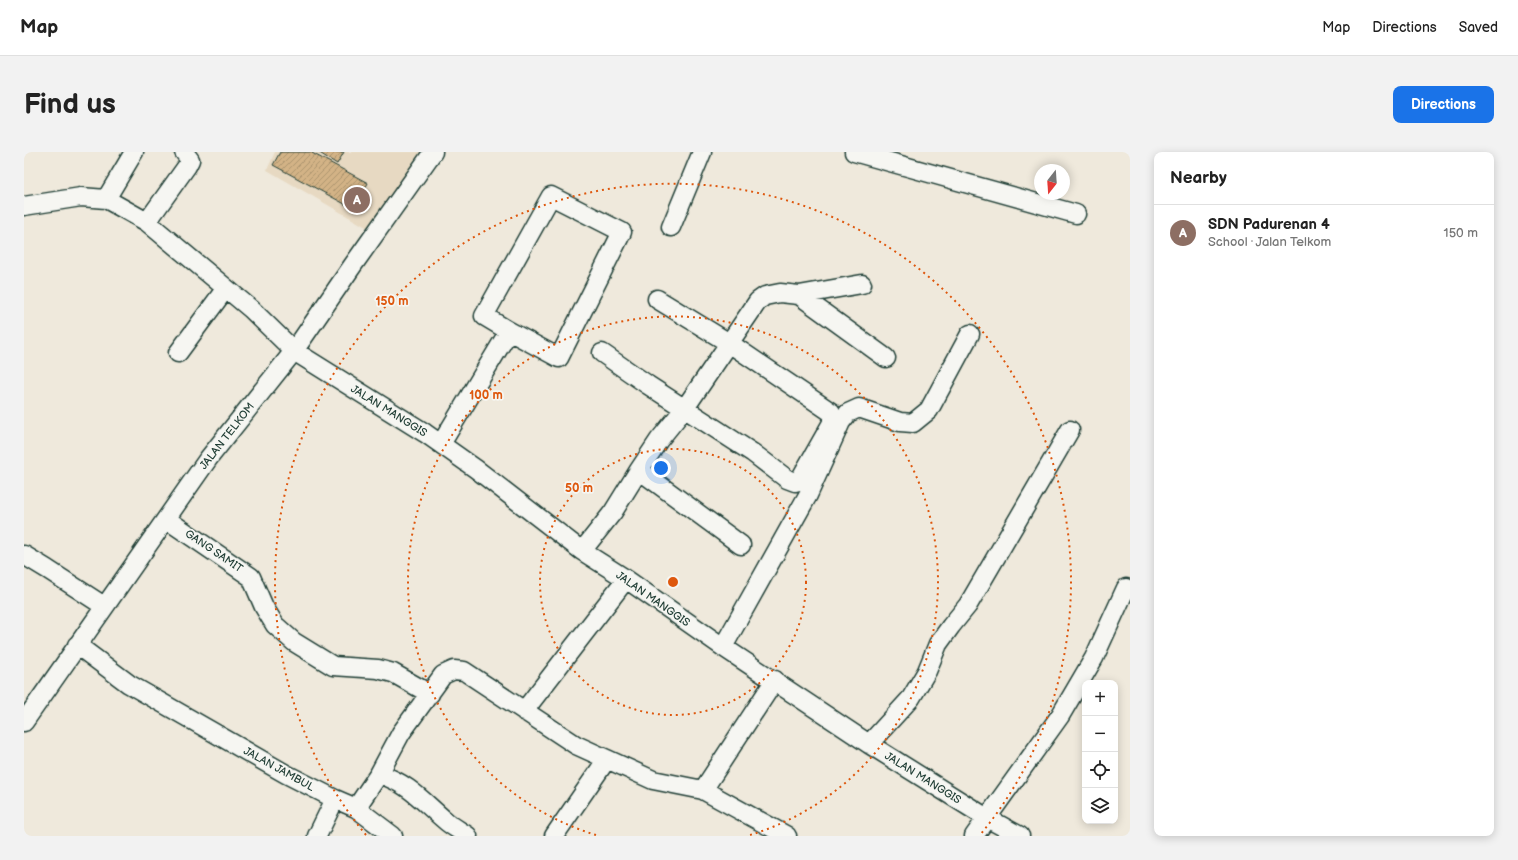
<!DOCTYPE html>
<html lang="en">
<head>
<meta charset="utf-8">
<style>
  :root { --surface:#fff; --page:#f2f2f2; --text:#222; --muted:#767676; --line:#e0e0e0; --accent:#1a73e8 }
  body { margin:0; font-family:"Balsamiq Sans",sans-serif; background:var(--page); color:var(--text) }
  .controls { position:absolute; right:12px; bottom:12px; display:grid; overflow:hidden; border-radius:8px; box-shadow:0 2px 10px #0003 }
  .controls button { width:36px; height:36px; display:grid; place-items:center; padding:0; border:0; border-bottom:1px solid var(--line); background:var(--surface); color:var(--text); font:20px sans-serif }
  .compass { position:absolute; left:1010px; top:12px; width:36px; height:36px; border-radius:50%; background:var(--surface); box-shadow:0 2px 10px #0003; rotate:197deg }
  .you { position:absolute; left:637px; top:316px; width:14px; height:14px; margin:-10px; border:3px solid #fff; border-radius:50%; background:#1a73e8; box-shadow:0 0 0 6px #1a73e833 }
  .badge { display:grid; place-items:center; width:26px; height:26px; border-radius:50%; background:var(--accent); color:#fff; font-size:13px; font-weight:700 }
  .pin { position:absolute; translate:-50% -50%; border:2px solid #fff; box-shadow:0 1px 4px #0006 }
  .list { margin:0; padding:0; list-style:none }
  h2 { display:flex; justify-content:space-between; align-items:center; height:52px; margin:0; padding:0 16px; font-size:17px }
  h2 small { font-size:13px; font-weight:400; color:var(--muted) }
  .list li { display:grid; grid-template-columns:26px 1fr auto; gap:12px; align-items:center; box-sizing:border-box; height:56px; padding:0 16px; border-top:1px solid var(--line) }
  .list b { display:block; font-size:15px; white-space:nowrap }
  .list p { margin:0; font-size:13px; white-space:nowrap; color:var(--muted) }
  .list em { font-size:13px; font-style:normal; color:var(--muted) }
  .icon { flex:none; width:22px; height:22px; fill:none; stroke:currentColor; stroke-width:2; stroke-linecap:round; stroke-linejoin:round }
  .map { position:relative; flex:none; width:1106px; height:684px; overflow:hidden; border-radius:8px }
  header { display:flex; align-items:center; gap:24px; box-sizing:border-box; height:56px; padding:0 20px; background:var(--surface); border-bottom:1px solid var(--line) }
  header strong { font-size:19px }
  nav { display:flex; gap:22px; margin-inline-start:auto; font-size:14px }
  .intro { display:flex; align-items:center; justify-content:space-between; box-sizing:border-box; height:96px; padding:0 24px }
  h1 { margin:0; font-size:28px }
  .button { padding:10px 18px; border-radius:8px; background:var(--accent); color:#fff; font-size:14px; font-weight:700 }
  main { display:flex; gap:24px; padding:0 24px }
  aside { flex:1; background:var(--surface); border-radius:8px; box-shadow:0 2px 10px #0003 }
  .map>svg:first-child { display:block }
</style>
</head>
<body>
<header>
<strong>Map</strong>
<nav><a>Map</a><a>Directions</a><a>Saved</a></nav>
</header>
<div class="intro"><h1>Find us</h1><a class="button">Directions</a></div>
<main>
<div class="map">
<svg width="1106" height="684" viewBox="0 0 1106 684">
  <defs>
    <pattern id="building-hatch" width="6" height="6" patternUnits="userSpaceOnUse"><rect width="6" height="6" fill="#d3b386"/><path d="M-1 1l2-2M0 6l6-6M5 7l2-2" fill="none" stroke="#ab936e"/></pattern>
  </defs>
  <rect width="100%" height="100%" fill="#efe9dc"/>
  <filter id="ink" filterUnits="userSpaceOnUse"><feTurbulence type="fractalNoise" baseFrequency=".025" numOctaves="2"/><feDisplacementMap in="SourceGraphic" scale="8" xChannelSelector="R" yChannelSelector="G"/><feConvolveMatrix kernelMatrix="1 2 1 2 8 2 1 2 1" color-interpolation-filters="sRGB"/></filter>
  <g filter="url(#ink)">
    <path fill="#e7d9c2" d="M251,0H403L349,79L243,18Z"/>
    <path fill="url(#building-hatch)" stroke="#1f3d34" d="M256,0H288V1L344,31L330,57L249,13Z
      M294,0H320L313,12Z"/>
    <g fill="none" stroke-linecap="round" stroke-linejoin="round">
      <g stroke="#1f3d34" stroke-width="21">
        <path id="street" d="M830,0L1052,62
          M527,44L598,80L535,206L485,179L460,164Z
          M82,47L110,0
          M0,54L57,45L82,47L123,70L227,157L270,199L401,281L452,317L558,399L602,427L699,495L845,592L963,666L996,684
          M123,70L163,14L166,8L160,0
          M647,75L678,0
          M775,143L838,132
          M154,201L202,136
          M578,201L624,233L729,301L763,327L771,330L775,329L809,269L811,266L807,260L705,191L633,147
          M417,292L485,179
          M615,318L717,393
          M142,367L227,425L240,455L251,473L270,490L309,514L354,517L369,521L406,542
          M558,399L589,360L615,318L635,288L661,256L734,149L741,144L756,141L775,143L862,206
          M0,403L23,417L80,454
          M53,493L105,532L262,622L311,647L332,656L355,622C386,632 399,650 423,670C429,675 437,679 444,684
          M699,495L784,343L817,270L824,261L835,256L876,270L889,271L905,258L946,182
          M500,559L602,427
          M0,570L184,307L270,199L329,113L409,0
          M845,592L887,546L903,519L914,492L927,474L944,453L1046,278
          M355,622L377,581L419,523L430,518L440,519L552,593L629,628L679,638L763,684
          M679,638L751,528
          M332,656L369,684
          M293,684L311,647
          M530,684L583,607
          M950,684L1036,564L1070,506L1102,436"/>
      </g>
      <use href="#street" stroke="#f6f6f2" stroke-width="18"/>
    </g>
  </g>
  <g fill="none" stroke="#de580e" stroke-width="2" stroke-dasharray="2 4">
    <circle cx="649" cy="430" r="133"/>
    <path d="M572 683A265 265 0 1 1 726 683"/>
    <path d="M342 683A398 398 0 1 1 956 683"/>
  </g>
  <g text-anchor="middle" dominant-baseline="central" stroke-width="3.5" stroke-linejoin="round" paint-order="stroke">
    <g font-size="11" fill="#1f3d34" stroke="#f6f6f2">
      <text transform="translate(365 259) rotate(32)">JALAN MANGGIS</text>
      <text transform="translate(203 284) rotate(-52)">JALAN TELKOM</text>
      <text transform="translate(190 399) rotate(34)">GANG SAMIT</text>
      <text transform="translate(629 447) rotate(35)">JALAN MANGGIS</text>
      <text transform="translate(255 617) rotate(29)">JALAN JAMBUL</text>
      <text transform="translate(899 626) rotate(32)">JALAN MANGGIS</text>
    </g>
  </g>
  <circle cx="649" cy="430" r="6" fill="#de580e" stroke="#f6f6f2" stroke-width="2"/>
  <g font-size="12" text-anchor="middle" font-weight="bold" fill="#de580e" stroke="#f6f6f2" stroke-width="3.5" stroke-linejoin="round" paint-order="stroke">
    <text x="368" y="153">150 m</text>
    <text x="462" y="247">100 m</text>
    <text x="555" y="340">50 m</text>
  </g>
</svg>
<div class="controls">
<button>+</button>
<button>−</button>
<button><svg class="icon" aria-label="locate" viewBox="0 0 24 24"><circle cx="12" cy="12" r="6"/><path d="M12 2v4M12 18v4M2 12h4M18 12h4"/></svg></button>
<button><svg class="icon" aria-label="layers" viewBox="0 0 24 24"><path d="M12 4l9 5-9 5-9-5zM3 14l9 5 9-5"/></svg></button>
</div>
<svg class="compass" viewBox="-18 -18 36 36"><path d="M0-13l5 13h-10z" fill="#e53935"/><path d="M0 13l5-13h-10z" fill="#767676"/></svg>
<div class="you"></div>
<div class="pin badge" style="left:333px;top:48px;background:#8d6e63">A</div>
</div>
<aside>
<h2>Nearby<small></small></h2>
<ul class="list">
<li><span class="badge" style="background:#8d6e63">A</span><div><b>SDN Padurenan 4</b><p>School · Jalan Telkom</p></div><em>150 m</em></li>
</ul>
</aside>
</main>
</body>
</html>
